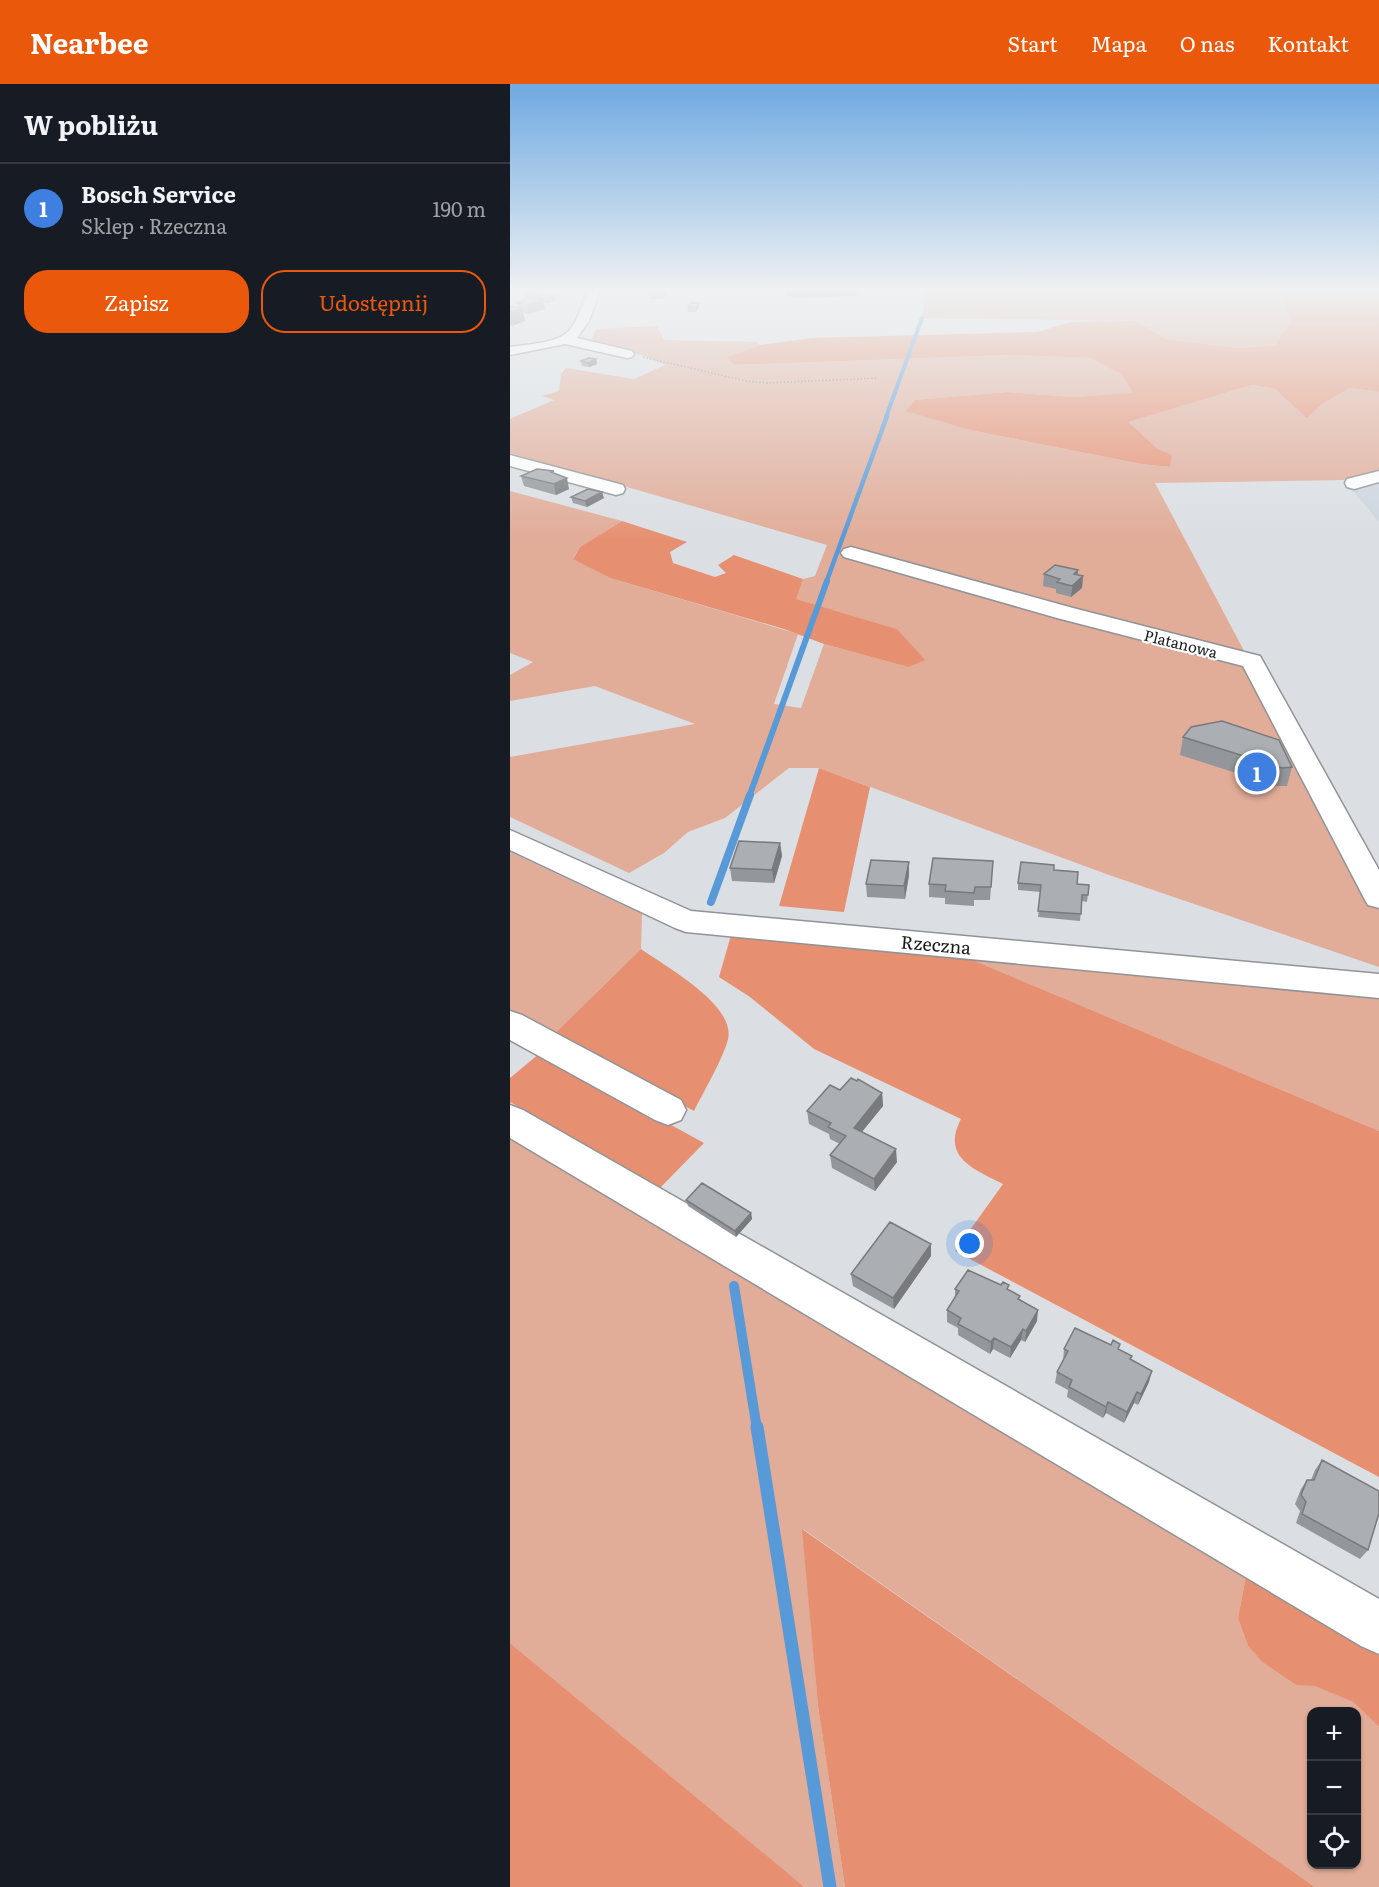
<!DOCTYPE html>
<html lang="pl">
<head>
<meta charset="utf-8">
<style>
  :root { --surface:#171b24; --page:#20242c; --text:#f1f3f6; --muted:#9ea1a6; --line:#363941; --accent:#ea580c }
  body { margin:0; font-family:Literata,serif; background:var(--page); color:var(--text) }
  .controls { position:absolute; right:18px; bottom:18px; display:grid; overflow:hidden; border-radius:12px; box-shadow:0 2px 4px #0004 }
  .controls button { width:54px; height:54px; display:grid; place-items:center; padding:0; border:0; border-bottom:2px solid var(--line); background:var(--surface); color:var(--text); font:30px sans-serif }
  .you { position:absolute; left:460px; top:1160px; width:21px; height:21px; margin:-15px; border:4px solid #fff; border-radius:50%; background:#1a73e8; box-shadow:0 0 0 9px #1a73e833 }
  .badge { display:grid; place-items:center; width:39px; height:39px; border-radius:50%; background:var(--accent); color:#fff; font-size:20px; font-weight:700 }
  .pin { position:absolute; translate:-50% -50%; border:3px solid #fff; box-shadow:0 2px 6px #0006 }
  .list { margin:0; padding:0; list-style:none }
  h2 { display:flex; justify-content:space-between; align-items:center; height:78px; margin:0; padding:0 24px; font-size:26px }
  h2 small { font-size:20px; font-weight:400; color:var(--muted) }
  .list li { display:grid; grid-template-columns:39px 1fr auto; gap:18px; align-items:center; box-sizing:border-box; height:90px; padding:0 24px; border-top:2px solid var(--line) }
  .list b { display:block; font-size:22px; white-space:nowrap }
  .list p { margin:0; font-size:20px; white-space:nowrap; color:var(--muted) }
  .list em { font-size:20px; font-style:normal; color:var(--muted) }
  .actions { display:flex; gap:12px; padding:18px 24px }
  .actions a { flex:1; padding:14px 0; border:2px solid var(--accent); border-radius:24px; text-align:center; font-size:21px; color:var(--accent) }
  .actions .main { background:var(--accent); color:#fff }
  .icon { flex:none; width:33px; height:33px; fill:none; stroke:currentColor; stroke-width:2; stroke-linecap:round; stroke-linejoin:round }
  .map { position:relative; flex:none; width:869px; height:1803px; overflow:hidden }
  header { display:flex; align-items:center; gap:36px; box-sizing:border-box; height:84px; padding:0 30px; background:var(--accent); color:#fff }
  header strong { font-size:28px }
  nav { display:flex; gap:33px; margin-inline-start:auto; font-size:21px }
  main { display:flex }
  aside { flex:1; background:var(--surface) }
  .map>svg:first-child { display:block }
</style>
</head>
<body>
<header>
<strong>Nearbee</strong>
<nav><a>Start</a><a>Mapa</a><a>O nas</a><a>Kontakt</a></nav>
</header>
<main>
<aside>
<h2>W pobliżu<small></small></h2>
<ul class="list">
<li><span class="badge" style="background:#3f7fe0">1</span><div><b>Bosch Service</b><p>Sklep · Rzeczna</p></div><em>190 m</em></li>
</ul>
<div class="actions"><a class="main">Zapisz</a><a>Udostępnij</a></div>
</aside>
<div class="map">
<svg width="869" height="1803" viewBox="0 0 869 1803">
  <rect width="100%" height="100%" fill="#dbdfe3"/>
  <path fill="#ccd5df" d="M869,386V438L834,396Z"/>
  <path fill="#e1ac98" fill-rule="evenodd" d="M416,204H767L782,237L765,261L729,264L656,255L626,237L412,234Z
    M147,242L154,256L247,258L250,261L218,273L224,281L501,271L582,274L612,291L624,310L564,313L497,308L405,316L460,346L631,380L660,383L661,371L648,365L617,338L742,301L765,305L797,333L812,320L840,304L869,308V386L833,396L645,399L869,821V883L599,791L309,684H279L215,734L178,748L154,769L119,789L0,733V673L185,640L85,602L0,617V591L23,578L0,569V407L112,437L70,463L63,474L100,494L288,550L264,620L291,624L314,560L398,583L387,545L285,515L293,495L305,492L317,461L0,369V335L44,316L32,312L49,307L51,290L56,284L124,295L155,281L133,271L80,260L86,245Z
    M0,768L132,830L131,865L42,952L0,930Z
    M458,874L869,914V1047Z
    M0,1049L737,1487L728,1534L738,1562L752,1578L786,1601H805L843,1618L869,1643V1803H805L293,1445L308,1622L335,1803H294L0,1559ZM802,1628H846V1780H802Z"/>
  <path fill="#e79071" d="M767,204H869V308L840,304L812,320L797,334L765,305L742,301L618,338L648,365L662,371L660,383L631,380L460,346L396,327L405,316L497,308L564,313L623,309L612,291L581,274L500,271L224,281L217,273L250,261L301,254L528,248L560,238L626,237L656,255L729,264L765,261L782,237Z
    M112,437L177,458L160,468L163,479L205,493L216,489L208,481L224,471L293,495L286,515L387,545L415,576L398,583L314,560L274,545L100,494L63,475L70,463Z
    M309,684L360,703L334,828L269,822Z
    M221,851L458,874L869,1047V1393L445,1167L493,1100C463,1085 431,1073 451,1035L304,965L240,913L209,893Z
    M131,865C155,882 226,921 218,955C214,973 193,1009 184,1027L42,952Z
    M30,969L194,1059L148,1106L0,1018V994Z
    M292,1445L805,1803H335L308,1622Z
    M737,1487L869,1565V1643L843,1618L805,1602L786,1601L752,1578L738,1562L728,1534Z
    M0,1559L286,1796L294,1803H0Z"/>
  <path fill="#5899d7" d="M292,205H343L350,210L342,212L284,214L276,211L278,207Z"/>
  <g fill="none" stroke-linecap="round" stroke-linejoin="round">
    <path stroke="#5899d7" stroke-width="4" d="M376,333L412,234"/>
    <path stroke="#5899d7" stroke-width="4.5" d="M316,499L377,332"/>
    <path stroke="#5899d7" stroke-width="6" d="M239,713L317,497"/>
    <path stroke="#5899d7" stroke-width="8" d="M201,818L240,711"/>
    <path stroke="#5899d7" stroke-width="10" d="M224,1202L247,1345"/>
    <path stroke="#5899d7" stroke-width="13" d="M247,1343L320,1803"/>
    <g stroke="#909397" stroke-width="3">
      <path id="minor" d="M79,204H91L79,237L67,254L122,267L124,270L122,273L117,274L55,260L0,271V263C18,260 51,260 62,243C70,232 73,216 79,204Z
        M0,371L113,401L115,405L113,409L106,411L0,382Z
        M869,387V398L844,405L837,403L835,399L837,395Z
        M341,463L563,524L750,572L869,786V824L858,821L854,814L733,582L547,534L334,473L331,469L334,465Z
        M0,746L181,827L869,890V914L176,848L165,844L0,766Z
        M0,927L12,931L171,1016L176,1026L171,1036L158,1041L145,1036L0,956Z
        M0,1021L13,1026L869,1515V1570L851,1562L0,1054Z"/>
    </g>
    <path stroke="#828588" stroke-width="1.5" stroke-dasharray="1.5 2" stroke-linecap="butt" d="M133,273L236,297L257,299L368,294"/>
    <use href="#minor" fill="#fff" fill-rule="evenodd"/>
  </g>
  <path fill="#93969a" d="M4,204H24L25,205L19,207Z
    M139,204H163V206H156L157,208L155,213L151,215H140L139,207Z
    M15,210L44,212L45,216L37,219L33,218L35,225L19,230L13,229L15,237L2,242L0,241V222L8,223L7,219L15,214Z
    M178,223H189L186,228H178Z
    M86,275L87,280L79,283L72,282L71,277Z
    M45,390L59,405L46,411L14,402L11,392Z
    M61,413L94,414L77,423L63,419Z
    M534,490L568,491L573,492L572,504L561,513L546,509V505L533,502Z
    M673,653L782,683L777,702H767L670,671Z
    M270,759L272,772L264,799L222,797L220,784Z
    M544,786L567,800L579,801L577,818L572,817L570,837L528,833L531,808L508,806V799Z
    M482,790L480,816H464V822L435,820V814L419,813V800Z
    M399,791L395,815L357,813L356,800Z
    M330,1006L372,1009L373,1022L352,1048L387,1078L365,1107L322,1084L320,1071L330,1060L320,1055L319,1050L299,1040L297,1027Z
    M176,1116L241,1129L242,1135L226,1153L178,1122Z
    M421,1172L384,1225L343,1202L341,1190Z
    M445,1205L499,1206L510,1215L527,1237L515,1258L511,1256L500,1274L483,1265L480,1270L448,1251V1244L437,1238V1226L445,1213Z
    M554,1265H609L622,1272L621,1276L639,1298L628,1321L624,1319L614,1339L596,1329L593,1334L557,1313L558,1306L545,1299L547,1288L553,1277Z
    M812,1376L858,1466L850,1475L786,1439L790,1427L785,1420L791,1405L797,1396H801L805,1386Z"/>
  <path fill="#787a7d" d="M18,204H24L25,205L19,207Z
    M154,204H156L157,208L155,213L151,215L149,207Z
    M44,212L45,216L37,219L36,215Z
    M33,216L35,225L19,230L17,221Z
    M189,219V223L186,228V224Z
    M12,224L15,237L2,242L0,234V228Z
    M86,275L87,280L79,283L78,279Z
    M57,394L59,405L46,411L44,400Z
    M92,408L94,414L77,423L75,417Z
    M568,486L567,497L573,492L572,504L561,513L564,490Z
    M270,759L272,772L264,799L262,786Z
    M399,778V791L395,815L394,802Z
    M372,1009L373,1022L345,1056L344,1044Z
    M386,1065L387,1078L365,1107L364,1095Z
    M241,1129L242,1135L226,1153L225,1147Z
    M421,1160V1172L384,1225L383,1214Z
    M528,1226L527,1237L515,1258L516,1247Z
    M513,1245L511,1256L500,1274L501,1263Z
    M484,1254L483,1265L480,1270L481,1258Z
    M642,1287L639,1298L628,1321L631,1310Z
    M627,1308L624,1319L614,1339L617,1328Z
    M598,1318L596,1329L593,1334L596,1323Z"/>
  <path fill="#abafb3" stroke="#787a7d" stroke-width="1.5" d="M139,204H154V205L149,207H139Z
    M20,208L44,212L36,215L15,210Z
    M18,213L33,216L17,221L7,219Z
    M181,219H189L186,224L178,223Z
    M0,222L12,224L0,228Z
    M79,274L86,275L78,279L71,277Z
    M27,385L44,387L41,388L57,394L44,400L11,392Z
    M78,405L92,408L75,417L61,413Z
    M545,481L568,486L564,490L573,492L562,502L547,498L550,495L534,490Z
    M712,637L769,656L782,683L772,684L673,653L681,643Z
    M229,757L270,759L262,786L220,784Z
    M423,774L483,777L481,803H465L464,809L435,807L436,801L419,800Z
    M361,776L399,778L394,802L356,800Z
    M511,778L544,781V786L568,788L567,800L579,801L578,811H572L571,830L528,827L531,801L508,799Z
    M341,994L347,997L348,995L372,1009L344,1044L386,1065L364,1095L320,1071L336,1052L318,1043L321,1039L297,1027L320,1001L330,1006Z
    M192,1099L241,1129L225,1147L176,1116Z
    M380,1138L421,1160L383,1214L341,1190Z
    M458,1186L491,1201L493,1198L499,1201L497,1205L510,1212L508,1215L528,1226L516,1247L513,1245L501,1263L484,1254L481,1258L448,1240L451,1234L437,1226L449,1207L445,1205Z
    M565,1244L601,1261L603,1256L610,1260L608,1265L622,1272L620,1275L642,1287L631,1310L627,1308L617,1328L598,1318L596,1323L559,1303L562,1296L547,1288L558,1267L554,1265Z
    M812,1376L869,1407V1429L858,1466L792,1430L796,1418L791,1411L797,1396H804Z"/>
  <linearGradient id="sky" x2="0" y2="1"><stop stop-color="#6ea9e1"/><stop offset="0.45" stop-color="#eff1f2"/><stop offset="1" stop-color="#eff1f2" stop-opacity="0"/></linearGradient>
  <rect width="869" height="456" fill="url(#sky)"/>
  <g text-anchor="middle" dominant-baseline="central" stroke-width="4.5" stroke-linejoin="round" paint-order="stroke">
    <g font-size="15" fill="#191b1c" stroke="#fff">
      <text transform="translate(671 559) rotate(14)">Platanowa</text>
    </g>
    <g font-size="18" fill="#191b1c" stroke="#fff">
      <text transform="translate(426 860) rotate(5)">Rzeczna</text>
    </g>
  </g>
</svg>
<div class="controls">
<button>+</button>
<button>−</button>
<button><svg class="icon" aria-label="locate" viewBox="0 0 24 24"><circle cx="12" cy="12" r="6"/><path d="M12 2v4M12 18v4M2 12h4M18 12h4"/></svg></button>
</div>
<div class="you"></div>
<div class="pin badge" style="left:747px;top:688px;background:#3f7fe0">1</div>
</div>
</main>
</body>
</html>
